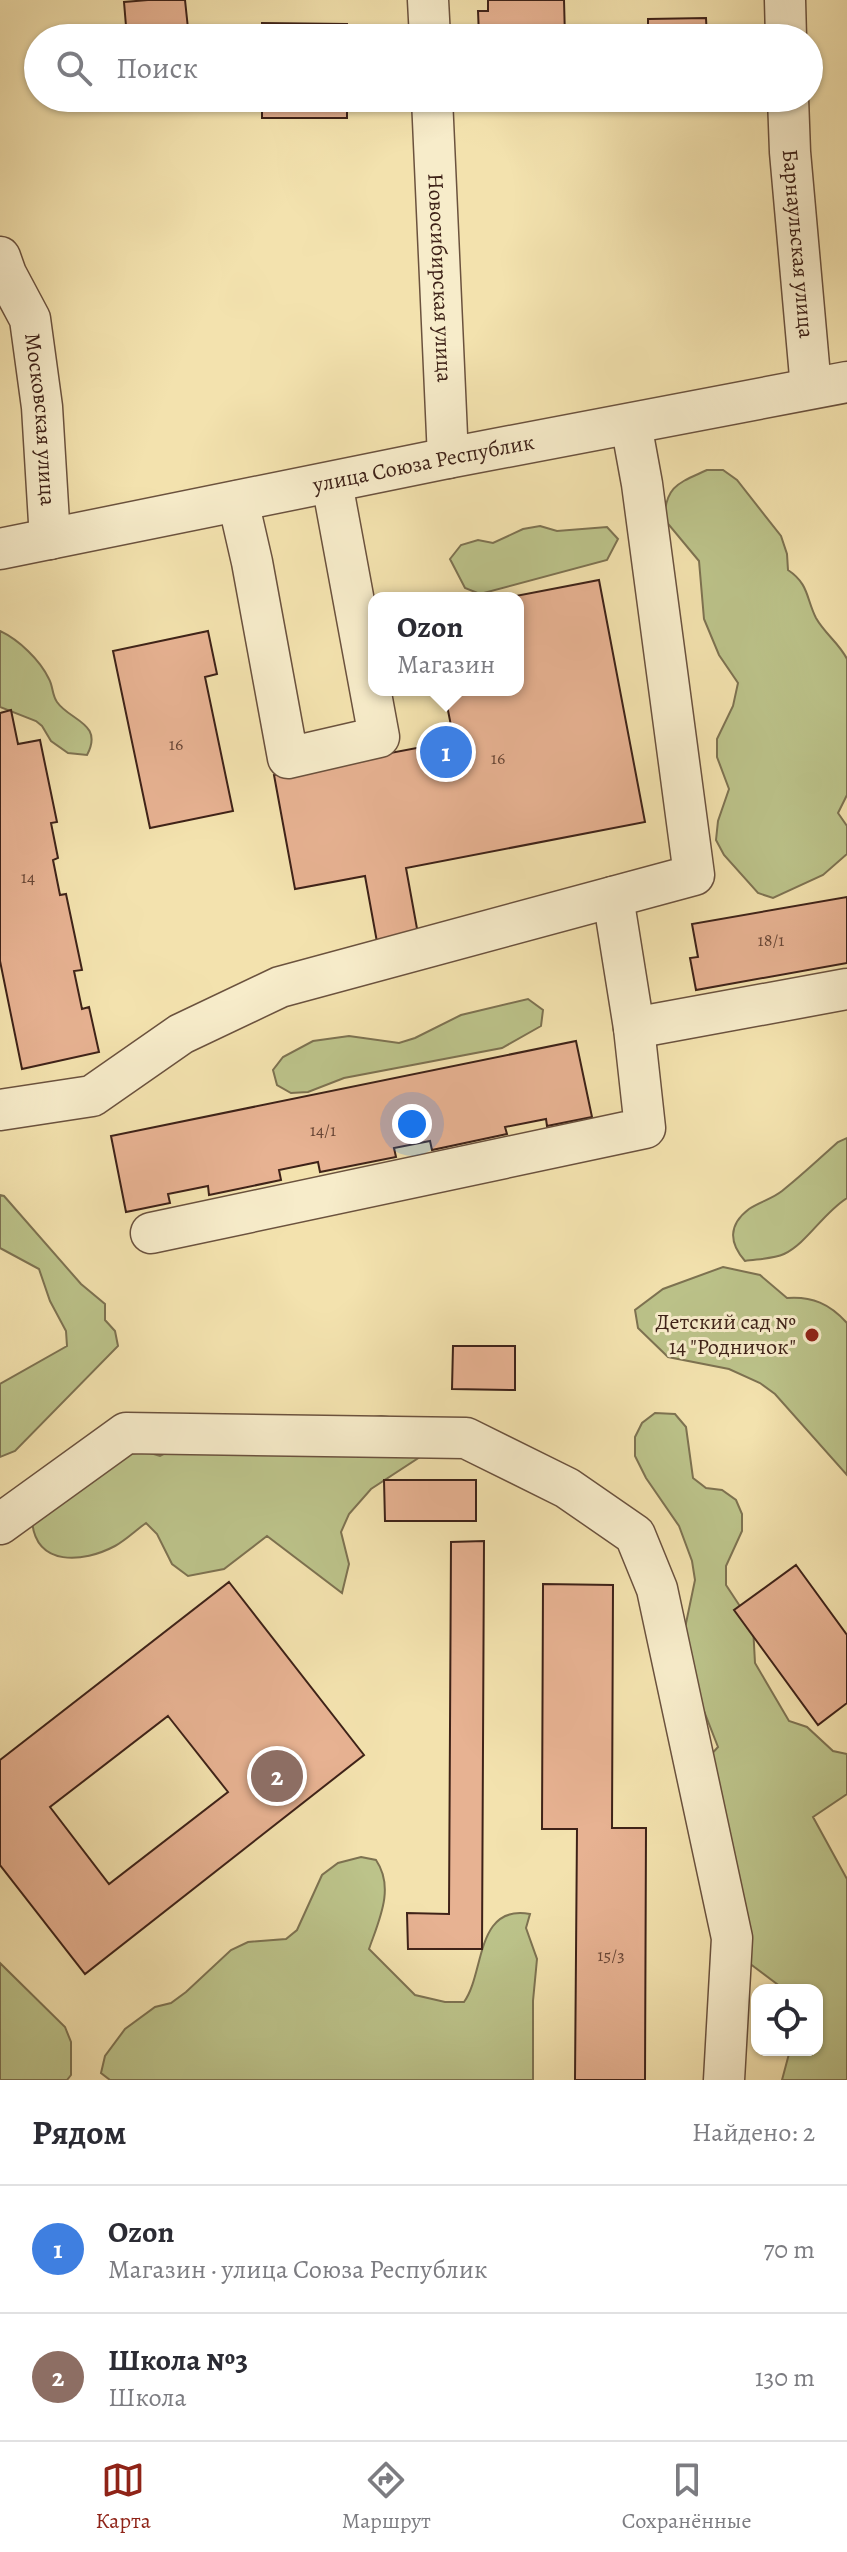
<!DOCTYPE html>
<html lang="ru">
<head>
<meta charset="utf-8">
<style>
  :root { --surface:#fff; --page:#f2f2f3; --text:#2b2b33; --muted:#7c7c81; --line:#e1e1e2; --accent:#8f2418 }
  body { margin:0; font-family:Alegreya,serif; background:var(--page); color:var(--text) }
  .controls { position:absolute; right:24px; bottom:24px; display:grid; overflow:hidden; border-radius:16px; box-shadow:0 2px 6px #0004 }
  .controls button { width:72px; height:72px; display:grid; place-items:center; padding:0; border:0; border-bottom:2px solid var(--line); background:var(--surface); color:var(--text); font:40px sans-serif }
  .you { position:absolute; left:412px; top:1124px; width:28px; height:28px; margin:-20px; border:6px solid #fff; border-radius:50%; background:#1a73e8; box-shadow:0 0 0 12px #1a73e833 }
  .badge { display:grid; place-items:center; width:52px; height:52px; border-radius:50%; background:var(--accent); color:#fff; font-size:26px; font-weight:700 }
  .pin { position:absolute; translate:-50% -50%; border:4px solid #fff; box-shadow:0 2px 8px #0006 }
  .popup { position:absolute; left:368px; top:592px; width:156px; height:104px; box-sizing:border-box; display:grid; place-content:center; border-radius:16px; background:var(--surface); filter:drop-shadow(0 2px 6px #0005); font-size:26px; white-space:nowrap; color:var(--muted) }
  .popup b { font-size:30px; color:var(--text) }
  .popup::after { content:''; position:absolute; left:50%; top:100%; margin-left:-16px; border:16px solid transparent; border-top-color:var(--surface) }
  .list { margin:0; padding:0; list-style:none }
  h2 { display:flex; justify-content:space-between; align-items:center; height:104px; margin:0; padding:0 32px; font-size:34px }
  h2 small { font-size:26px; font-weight:400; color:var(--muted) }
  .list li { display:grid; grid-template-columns:52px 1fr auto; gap:24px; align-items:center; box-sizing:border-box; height:128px; padding:0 32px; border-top:2px solid var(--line) }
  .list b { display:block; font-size:30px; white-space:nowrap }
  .list p { margin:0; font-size:26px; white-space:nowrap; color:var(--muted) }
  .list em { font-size:26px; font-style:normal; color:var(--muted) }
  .icon { flex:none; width:44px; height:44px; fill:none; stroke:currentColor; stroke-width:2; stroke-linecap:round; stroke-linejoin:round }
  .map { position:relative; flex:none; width:847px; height:2080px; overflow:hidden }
  .search { position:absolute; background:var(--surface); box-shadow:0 2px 6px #0004; left:24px; right:24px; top:24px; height:88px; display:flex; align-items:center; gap:20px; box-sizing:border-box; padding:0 28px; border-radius:44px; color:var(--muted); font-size:30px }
  .sheet { height:360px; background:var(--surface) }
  nav { display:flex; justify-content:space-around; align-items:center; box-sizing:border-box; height:112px; border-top:2px solid var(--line); background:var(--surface); font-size:22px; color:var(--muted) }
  nav a { display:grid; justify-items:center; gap:4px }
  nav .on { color:var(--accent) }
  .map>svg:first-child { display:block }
</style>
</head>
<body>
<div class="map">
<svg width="847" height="2080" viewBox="0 0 847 2080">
  <rect width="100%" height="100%" fill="#f3e2ae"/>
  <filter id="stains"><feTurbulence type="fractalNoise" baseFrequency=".0025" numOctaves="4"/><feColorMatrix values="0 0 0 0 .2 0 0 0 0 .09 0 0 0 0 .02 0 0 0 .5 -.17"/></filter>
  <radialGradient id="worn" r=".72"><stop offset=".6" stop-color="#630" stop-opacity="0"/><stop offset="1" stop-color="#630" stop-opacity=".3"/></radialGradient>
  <path fill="#bcc38a" stroke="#7d7251" stroke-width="2" d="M707,470H723L737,480L781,536L787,554L788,570C809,584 806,598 816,618C825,634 839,643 847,659V795L838,813L847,826V854L823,875L773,898L758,893L724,855L716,840L718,821L729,789L717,757V739L733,706L738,683L719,655L704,619L699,561L664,519C666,485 679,483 707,470Z
    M540,526L557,531L607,527L618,539L607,560L480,594L465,588L450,559L461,545L478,540L493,543L523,529Z
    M0,631C19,640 40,660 49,679C53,686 52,695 57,702C70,721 104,723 87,755L68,753L51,741L42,726L36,721L0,707Z
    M528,999L543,1010L541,1026L502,1048L344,1078L308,1092L291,1093L277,1085L273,1070L283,1057L313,1041L349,1036L399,1043L415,1038L461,1015Z
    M847,1138V1198C823,1213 807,1243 784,1254C773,1259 758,1259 745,1261C729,1243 728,1225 749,1209C759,1202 772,1199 782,1191C801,1176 819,1159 838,1142Z
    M0,1195L4,1196L81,1284L105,1304V1320L115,1331L118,1346L15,1451L0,1457V1384L67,1346L66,1331L50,1301L39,1269L0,1248Z
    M723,1267L760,1275L787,1298C812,1296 830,1304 847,1323V1475L775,1394L760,1383L729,1369L668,1357L638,1328L635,1310L663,1289Z
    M655,1413L675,1414L686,1427L693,1478L706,1488L722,1490L736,1500L742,1514V1531L726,1566V1585L753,1626L755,1663L789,1721L807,1727L833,1751L847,1754V1794L813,1817L847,1879V2080H782L790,2050H817V1990H785L741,1957L697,1770L718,1747L686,1665L685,1628L695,1580L692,1561L679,1526L646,1478L635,1456V1437L642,1423Z
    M381,1416L397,1418L429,1451L371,1489L349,1514L341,1532L349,1564L342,1593L267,1536L224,1569L188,1576L172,1564L157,1534L146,1523C136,1530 126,1540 115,1546C83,1563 36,1567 32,1521L129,1454L147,1452L160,1456L187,1442Z
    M361,1857L376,1860C395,1888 379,1920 369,1949L415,1995L445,2002H464C485,1973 475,1904 530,1914L526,1928L537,1959L533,2001V2080H110L101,2073L105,2056L125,2029L155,2007L171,2003L186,1992L231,1950L248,1942L286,1939L297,1930L322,1875L338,1863Z
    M0,1963L65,2027L71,2042V2075L67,2080H0Z"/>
  <path fill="#e7b292" stroke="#3e2218" stroke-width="2" fill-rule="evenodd" d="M148,0H185L189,38H127L124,2Z
    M488,0H564L565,38L479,36L478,11H488Z
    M706,18L707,38H648V19Z
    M262,23L347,24V38H262Z
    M262,98H347V118H262Z
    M599,580L645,822L406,868L418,934L377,942L365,876L295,889L274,775L454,741L444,690H518V598H505Z
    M208,631L217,674L205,677L233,811L150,828L113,651Z
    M11,710L18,744L40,740L57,822L51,823L58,858L53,860L60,895L66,894L82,970L74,971L82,1009L89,1007L99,1052L22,1069L0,961V713Z
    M847,897V963L696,990L690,958L698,957L692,924Z
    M576,1041L592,1117L547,1126L546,1119L505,1127L507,1134L432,1150L430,1141L394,1148L396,1157L320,1172L318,1162L279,1170L281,1180L209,1195L208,1186L168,1194L170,1203L126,1212L111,1136Z
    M453,1346H515V1390L452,1389Z
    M384,1480H476V1521H385Z
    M484,1541L482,1949H408L407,1913L449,1914L451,1542Z
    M796,1565L847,1635V1703L818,1725L734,1610Z
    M229,1582L364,1755L85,1974L0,1865V1760ZM168,1716L228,1792L109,1884L50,1807Z
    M543,1584L613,1585L612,1828H646L645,2080H575L577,1829H542Z"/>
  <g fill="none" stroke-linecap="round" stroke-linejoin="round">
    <g stroke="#6b523e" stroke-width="43">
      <g id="minor">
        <path d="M428,0L430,38"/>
        <path d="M785,0L786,38"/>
        <path id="s1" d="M432,98L448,458"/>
        <path id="s2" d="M788,98L790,152L811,388"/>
        <path id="s3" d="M0,257L6,274L30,319L42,407L50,539"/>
        <path d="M238,501L252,562L288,758L379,737L332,483"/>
        <path id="s4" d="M0,549L448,458L847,382"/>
        <path d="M634,1028L847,989"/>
        <path d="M0,1110L92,1096L181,1034L280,987L694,875L642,484L631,424"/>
        <path d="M151,1233L645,1128L634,1028L613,897"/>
        <path d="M0,1524L126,1433L466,1438L567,1488L635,1535L657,1589L732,1938L724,2080"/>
      </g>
    </g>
    <use href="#minor" stroke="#f7ecca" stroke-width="40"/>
  </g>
  <circle fill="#8f2418" stroke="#f7ecca" stroke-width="3" cx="812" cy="1335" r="8"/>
  <g text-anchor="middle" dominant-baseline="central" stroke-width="6" stroke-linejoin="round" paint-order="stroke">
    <g font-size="18" fill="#684636">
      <text x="176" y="744">16</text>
      <text x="498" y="758">16</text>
      <text x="28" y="877">14</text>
      <text x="771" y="940">18/1</text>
      <text x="323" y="1130">14/1</text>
      <text x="611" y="1955">15/3</text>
    </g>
    <g font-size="22" fill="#3e2218" stroke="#f7ecca">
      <text stroke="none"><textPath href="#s2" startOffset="146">Барнаульская улица</textPath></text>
      <text stroke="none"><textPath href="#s1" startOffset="180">Новосибирская улица</textPath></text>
      <text stroke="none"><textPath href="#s3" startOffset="170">Московская улица</textPath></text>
      <text stroke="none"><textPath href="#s4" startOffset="432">улица Союза Республик</textPath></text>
    </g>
    <g font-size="22" fill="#3e2218" stroke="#f7ecca" text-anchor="end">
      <text x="796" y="1322">Детский сад №<tspan x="796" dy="25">14 "Родничок"</tspan></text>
    </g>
  </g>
  <rect width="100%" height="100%" filter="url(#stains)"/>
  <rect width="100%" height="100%" fill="url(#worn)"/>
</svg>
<div class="controls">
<button><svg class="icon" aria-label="locate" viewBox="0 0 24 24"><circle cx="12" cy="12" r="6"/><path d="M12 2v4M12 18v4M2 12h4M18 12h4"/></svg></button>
</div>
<div class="you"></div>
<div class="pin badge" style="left:446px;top:752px;background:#3f7fe0">1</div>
<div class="popup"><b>Ozon</b>Магазин</div>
<div class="pin badge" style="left:277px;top:1776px;background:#8d6e63">2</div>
<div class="search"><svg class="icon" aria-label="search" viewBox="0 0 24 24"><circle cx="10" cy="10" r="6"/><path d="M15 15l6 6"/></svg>Поиск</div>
</div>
<section class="sheet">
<h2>Рядом<small>Найдено: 2</small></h2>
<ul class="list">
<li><span class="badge" style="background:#3f7fe0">1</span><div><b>Ozon</b><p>Магазин · улица Союза Республик</p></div><em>70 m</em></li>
<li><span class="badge" style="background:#8d6e63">2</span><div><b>Школа №3</b><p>Школа</p></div><em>130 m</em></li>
</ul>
</section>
<nav>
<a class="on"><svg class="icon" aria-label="map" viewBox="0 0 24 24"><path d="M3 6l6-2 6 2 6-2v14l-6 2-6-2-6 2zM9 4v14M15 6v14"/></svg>Карта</a>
<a><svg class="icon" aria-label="directions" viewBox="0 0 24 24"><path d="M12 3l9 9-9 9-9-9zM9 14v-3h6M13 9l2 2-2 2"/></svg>Маршрут</a>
<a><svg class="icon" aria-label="saved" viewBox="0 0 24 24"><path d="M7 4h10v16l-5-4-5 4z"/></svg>Сохранённые</a>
</nav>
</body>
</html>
